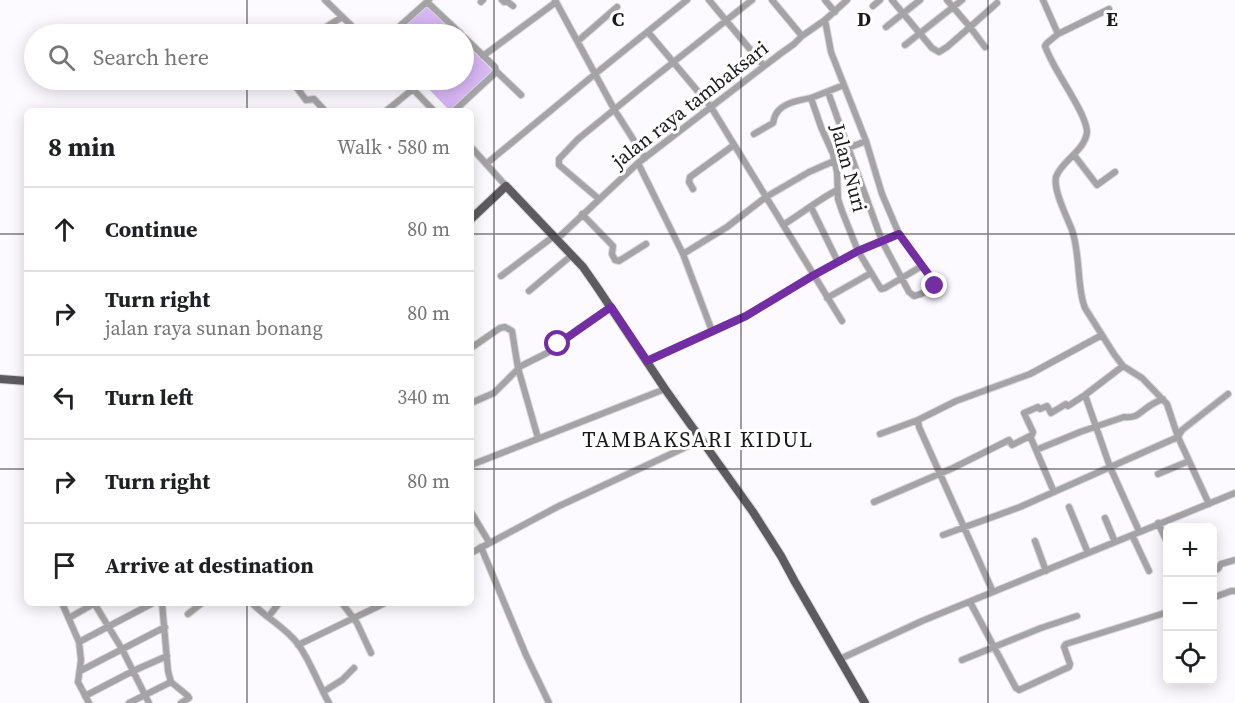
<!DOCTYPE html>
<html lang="en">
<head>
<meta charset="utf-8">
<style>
  :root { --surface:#fff; --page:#f2f2f2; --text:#202124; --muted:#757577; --line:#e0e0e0 }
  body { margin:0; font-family:"Source Serif 4",serif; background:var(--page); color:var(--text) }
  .controls { position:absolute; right:18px; bottom:18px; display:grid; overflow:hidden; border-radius:9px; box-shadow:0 3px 15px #0003 }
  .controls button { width:54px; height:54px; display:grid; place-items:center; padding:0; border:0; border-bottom:2px solid var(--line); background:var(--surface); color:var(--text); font:30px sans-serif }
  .stop { position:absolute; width:18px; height:18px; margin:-14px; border:4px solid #722ea2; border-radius:50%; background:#fff }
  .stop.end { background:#722ea2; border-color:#fff; box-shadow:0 2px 6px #0008 }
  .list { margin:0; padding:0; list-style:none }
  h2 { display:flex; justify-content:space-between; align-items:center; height:78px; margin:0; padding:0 24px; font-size:26px }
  h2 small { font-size:20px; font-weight:400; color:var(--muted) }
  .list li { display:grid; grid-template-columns:39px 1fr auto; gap:18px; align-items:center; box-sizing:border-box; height:84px; padding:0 24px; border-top:2px solid var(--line) }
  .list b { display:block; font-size:22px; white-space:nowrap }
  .list p { margin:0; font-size:20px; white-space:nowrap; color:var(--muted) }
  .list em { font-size:20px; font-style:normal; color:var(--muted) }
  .icon { flex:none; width:33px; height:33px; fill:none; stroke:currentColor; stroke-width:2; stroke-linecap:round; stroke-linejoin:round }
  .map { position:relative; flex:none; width:1235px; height:703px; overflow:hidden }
  .search { position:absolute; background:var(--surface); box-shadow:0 3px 15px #0003; left:24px; top:24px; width:450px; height:66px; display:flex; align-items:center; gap:15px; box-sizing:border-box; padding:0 21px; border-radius:33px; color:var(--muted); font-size:22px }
  .panel { position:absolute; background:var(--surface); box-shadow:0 3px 15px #0003; left:24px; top:108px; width:450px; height:498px; border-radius:9px }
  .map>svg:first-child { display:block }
</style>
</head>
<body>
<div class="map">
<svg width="1235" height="703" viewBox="0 0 1235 703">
  <rect width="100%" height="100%" fill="#fcf9ff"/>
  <path fill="#d7b7f5" d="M425,8H429L456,34H395Z
    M464,42L492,70V74L450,111L420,80H464Z"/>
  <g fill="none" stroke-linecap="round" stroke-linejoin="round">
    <g stroke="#d8d5da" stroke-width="8">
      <path id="minor" d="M325,0L360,34
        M502,0L504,2H508L513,6
        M555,0L614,109L645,158
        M709,0L764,66
        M772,0L802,36
        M825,0L835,12
        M892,0L932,48L939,52L947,47L970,27L947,0
        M1043,0L1058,34L1047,43L1045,46C1054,70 1071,91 1082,115C1084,120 1087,126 1087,132C1085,151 1061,161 1056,177C1053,190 1067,217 1072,230C1080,254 1077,279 1083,302L1085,308L1114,354L1123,366L1142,378L1167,404L1178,437L1209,504
        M427,2L461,34
        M481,2L483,0
        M873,6L880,0
        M825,20L831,52L866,141L882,194L899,234L935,283V286L921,294L914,296L909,292L882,241L828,92
        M886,27L920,0
        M648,32L711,107L842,321
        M315,34L342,17
        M391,34L429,0
        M1058,34L1109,9
        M578,41L617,7
        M905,45L962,0
        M985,47L970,27L997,3
        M483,56L556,2
        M496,71L521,95
        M291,80L306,100L314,99L325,111
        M404,80L434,111
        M844,85L811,98L821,127L833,154L837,172L838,199L842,211L858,251L881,289L885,288L922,266
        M386,111L413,89
        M454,111L494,74L496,71L495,67L464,37
        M754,134L773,123C774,120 774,117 776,114C782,103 800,100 811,98
        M471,147L506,186
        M833,154L866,141
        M1074,155L1097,185L1115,172
        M638,163L683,254L712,331
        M486,164L595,74L687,0
        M693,189L689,182L690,177L734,145
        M599,199L559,165V159L578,139L642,87L752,0
        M811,207L838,262
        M582,214L613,246L612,254L615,260L619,261L646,244
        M783,225C801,214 818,200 837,190
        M557,239L638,163L780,54L794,44L802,36L825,20L847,0
        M683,254L727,227L766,197L809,172L834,161
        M501,276L554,236
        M529,291L572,255
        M827,298L871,273
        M471,348L500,328L505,327L512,331L518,368L538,438
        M647,361L746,316L814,275L858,251L899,234
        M1085,395L1110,467L1139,531
        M471,403L494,393L521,366L547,353L581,327L611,307
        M918,420L919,427L993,592
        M880,434L918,420L956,401L1030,374L1102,335
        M1030,436L1054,492
        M1036,450L1080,432L1124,417C1137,418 1138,414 1148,407C1152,404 1158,401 1163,399
        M471,465L665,389
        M1158,474L1189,461
        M874,502L953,468L1009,440L1012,445L1032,435L1033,432L1024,413L1038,407L1040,409L1047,406L1051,413L1066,404L1068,406L1085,395L1123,366
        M1069,507L1088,553
        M471,512L489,542
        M1105,518L1115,542
        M1158,523L1168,544
        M943,535L1020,507L1178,437L1182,430L1228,394
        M1132,535L1149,571
        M1035,541L1046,571
        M481,547L526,655L549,703
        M471,553L557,507L701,440
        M1212,571L1218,569L1221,564L1235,560
        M1212,598L1231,591H1235
        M970,602L1016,688L1019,690L1069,667L1070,664L1064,647L1066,644L1168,612
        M62,603L79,642L81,660L78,682L89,703
        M94,603L122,649L149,703
        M252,603C266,618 285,627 298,644C311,662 318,684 329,703
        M342,603L357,623L371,653
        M188,614L202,603
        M269,616L279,603
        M69,618L95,603
        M79,642L153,603
        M298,645L385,603
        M840,659L922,621L1235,493
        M962,660L1041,628L1077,616
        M80,671L165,627
        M171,682L188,696L189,698L181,703
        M323,692L342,680L354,668
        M85,696L133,671L167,656
        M129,703L171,682L168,671L162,603"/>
    </g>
    <g stroke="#d8d5da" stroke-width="10">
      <path id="major" d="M471,219L506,186L583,267L597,287L665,389L753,512L781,556L795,582L865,703
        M0,379L27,381"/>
    </g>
    <use href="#minor" stroke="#a4a3a5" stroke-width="6"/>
    <use href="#major" stroke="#5d5b5f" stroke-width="8"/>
  </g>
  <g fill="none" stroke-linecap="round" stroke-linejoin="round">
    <path stroke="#722ea2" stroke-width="8" d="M558,344L611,307L647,361L746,316L814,275L858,251L899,234L934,282L935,286"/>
  </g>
  <path fill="none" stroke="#19181a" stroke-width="1.5" stroke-opacity="0.55" d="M247,0V34M494,0V703M741,0V703M988,0V703M247,80V111M0,234H27M471,234H1235M0,469H27M471,469H1235M247,603V703"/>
  <g text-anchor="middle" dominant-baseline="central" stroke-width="6" stroke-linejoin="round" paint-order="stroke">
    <g font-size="20" fill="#19181a" stroke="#fff">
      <text transform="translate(690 104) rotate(-38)">jalan raya tambaksari</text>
      <text transform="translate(849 168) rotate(75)">Jalan Nuri</text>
    </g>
    <g font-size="22" letter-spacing="1.5" fill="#19181a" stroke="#fff">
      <text x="698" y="439">TAMBAKSARI KIDUL</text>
    </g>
  </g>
  <g font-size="20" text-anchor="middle" font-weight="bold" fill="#19181a" stroke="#fff" stroke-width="6" stroke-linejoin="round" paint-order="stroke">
    <text x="618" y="26">C</text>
    <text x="864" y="26">D</text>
    <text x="1112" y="26">E</text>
  </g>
</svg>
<div class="controls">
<button>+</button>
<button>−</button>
<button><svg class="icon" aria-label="locate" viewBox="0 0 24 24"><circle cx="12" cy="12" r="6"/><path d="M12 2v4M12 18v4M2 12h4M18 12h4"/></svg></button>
</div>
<div class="stop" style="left:558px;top:344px"></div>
<div class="stop end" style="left:935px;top:286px"></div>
<div class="search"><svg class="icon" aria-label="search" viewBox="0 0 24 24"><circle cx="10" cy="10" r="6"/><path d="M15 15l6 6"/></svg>Search here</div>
<section class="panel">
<h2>8 min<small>Walk · 580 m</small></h2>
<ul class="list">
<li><svg class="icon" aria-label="ahead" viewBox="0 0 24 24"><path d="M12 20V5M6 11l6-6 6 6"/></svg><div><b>Continue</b></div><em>80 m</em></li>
<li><svg class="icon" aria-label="right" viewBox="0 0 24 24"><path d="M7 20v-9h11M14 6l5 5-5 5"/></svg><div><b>Turn right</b><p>jalan raya sunan bonang</p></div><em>80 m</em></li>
<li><svg class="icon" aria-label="left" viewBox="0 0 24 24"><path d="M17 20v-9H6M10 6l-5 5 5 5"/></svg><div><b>Turn left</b></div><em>340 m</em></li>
<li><svg class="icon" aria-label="right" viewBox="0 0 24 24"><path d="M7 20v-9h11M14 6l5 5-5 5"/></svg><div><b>Turn right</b></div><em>80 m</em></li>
<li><svg class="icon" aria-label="arrive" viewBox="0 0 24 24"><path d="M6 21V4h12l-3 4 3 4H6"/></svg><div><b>Arrive at destination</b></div></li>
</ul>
</section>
</div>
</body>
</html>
